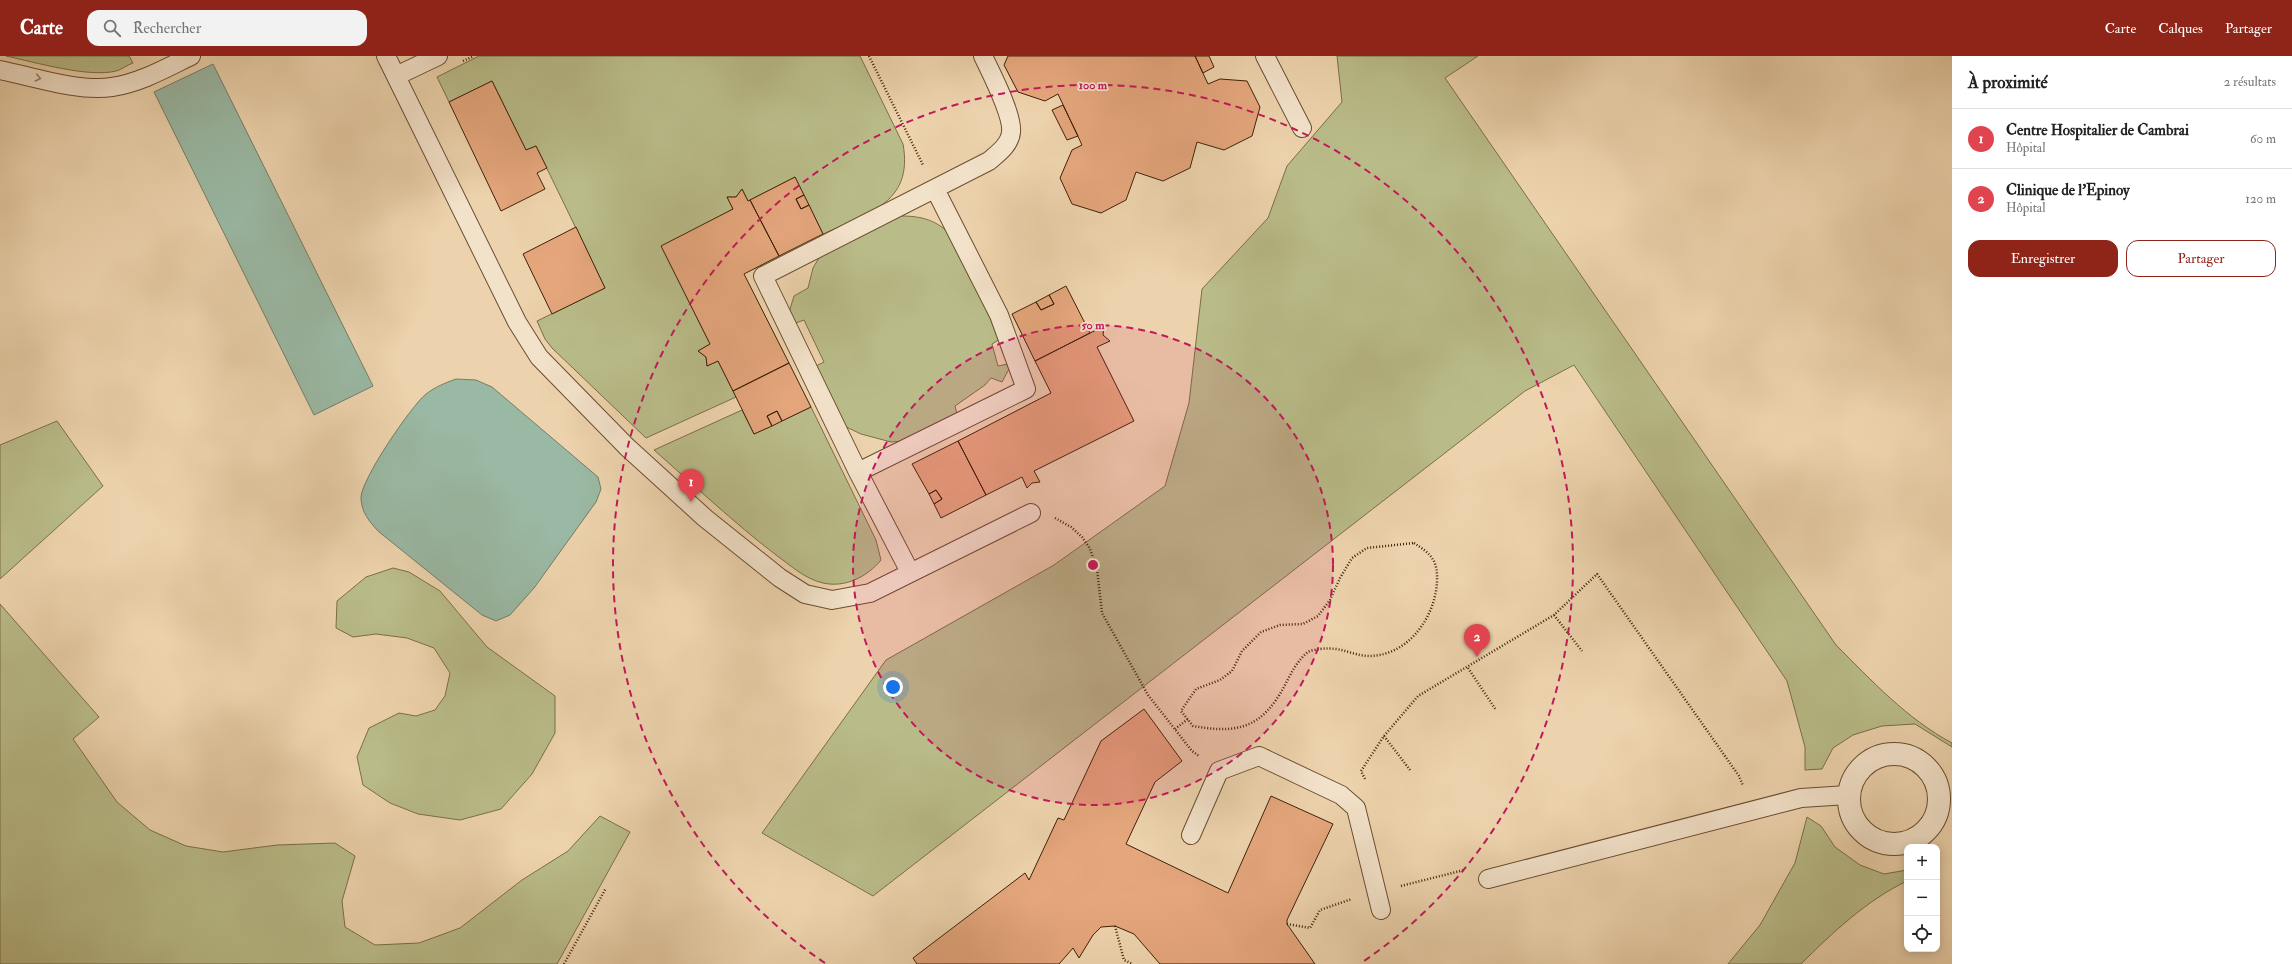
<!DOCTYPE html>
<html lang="fr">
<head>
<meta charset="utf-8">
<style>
  :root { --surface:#fff; --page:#f2f2f2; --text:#222; --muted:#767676; --line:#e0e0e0; --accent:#8f2418 }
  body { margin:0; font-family:"IM FELL Double Pica",serif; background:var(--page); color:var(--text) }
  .controls { position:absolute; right:12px; bottom:12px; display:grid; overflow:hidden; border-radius:8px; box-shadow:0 2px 10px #0003 }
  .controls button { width:36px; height:36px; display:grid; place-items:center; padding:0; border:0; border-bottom:1px solid var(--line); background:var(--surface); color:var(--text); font:20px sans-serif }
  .you { position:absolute; left:893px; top:631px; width:14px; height:14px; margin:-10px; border:3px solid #fff; border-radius:50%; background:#1a73e8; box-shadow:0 0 0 6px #1a73e833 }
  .badge { display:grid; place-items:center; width:26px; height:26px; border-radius:50%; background:var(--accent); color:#fff; font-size:13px; font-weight:700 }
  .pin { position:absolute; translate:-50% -33px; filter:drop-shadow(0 1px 2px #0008) }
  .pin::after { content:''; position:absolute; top:21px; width:14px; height:12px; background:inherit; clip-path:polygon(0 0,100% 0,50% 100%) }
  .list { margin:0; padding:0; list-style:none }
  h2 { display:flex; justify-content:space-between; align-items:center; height:52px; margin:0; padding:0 16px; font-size:17px }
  h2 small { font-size:13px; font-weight:400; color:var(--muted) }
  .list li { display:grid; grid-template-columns:26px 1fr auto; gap:12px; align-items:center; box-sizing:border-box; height:60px; padding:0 16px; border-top:1px solid var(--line) }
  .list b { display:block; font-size:15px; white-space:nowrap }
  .list p { margin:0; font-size:13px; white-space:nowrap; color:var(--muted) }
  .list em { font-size:13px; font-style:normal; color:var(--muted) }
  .actions { display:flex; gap:8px; padding:12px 16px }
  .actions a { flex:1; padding:9px 0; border:1px solid var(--accent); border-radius:12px; text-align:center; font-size:14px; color:var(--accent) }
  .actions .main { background:var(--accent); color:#fff }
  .icon { flex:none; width:22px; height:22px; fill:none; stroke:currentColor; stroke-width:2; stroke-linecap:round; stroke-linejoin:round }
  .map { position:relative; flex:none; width:1952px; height:908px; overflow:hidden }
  header { display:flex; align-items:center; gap:24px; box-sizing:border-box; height:56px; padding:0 20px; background:var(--accent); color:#fff }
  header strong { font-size:19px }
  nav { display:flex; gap:22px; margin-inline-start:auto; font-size:14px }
  .search { width:280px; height:36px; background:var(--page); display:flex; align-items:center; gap:10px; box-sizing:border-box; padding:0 14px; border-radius:12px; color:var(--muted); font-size:15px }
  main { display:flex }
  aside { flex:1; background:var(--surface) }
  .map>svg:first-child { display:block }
</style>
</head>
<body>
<header>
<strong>Carte</strong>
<div class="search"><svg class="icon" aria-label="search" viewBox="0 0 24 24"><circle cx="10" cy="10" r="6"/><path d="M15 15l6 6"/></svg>Rechercher</div>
<nav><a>Carte</a><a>Calques</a><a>Partager</a></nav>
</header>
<main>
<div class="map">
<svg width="1952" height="908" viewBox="0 0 1952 908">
  <rect width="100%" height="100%" fill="#edd3ad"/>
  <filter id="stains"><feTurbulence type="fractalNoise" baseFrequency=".005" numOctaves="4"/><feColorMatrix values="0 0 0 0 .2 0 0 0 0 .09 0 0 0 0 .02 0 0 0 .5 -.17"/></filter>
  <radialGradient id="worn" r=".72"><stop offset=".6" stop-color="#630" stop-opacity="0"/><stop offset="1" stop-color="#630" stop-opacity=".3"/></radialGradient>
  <path fill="#b9bc89" stroke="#7c6e48" d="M6,0H129L133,7C127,9 121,14 116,15C89,22 34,6 6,0Z
    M479,0H860L903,88C914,148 866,158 823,178L795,121L748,145L742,133L736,141H727L733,153L662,191L710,288L698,295L706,301L707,310L718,305L736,341L646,382L552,292L545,283L537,265L605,232L536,90L526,94L492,25L449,46L437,21Z
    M1337,0H1478L1445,22L1836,589C1871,624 1907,663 1952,687V691L1915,668L1882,670L1853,679L1833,692L1822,713L1805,714V691L1787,625L1574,309L1525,335L873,840L762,777L886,604L1054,509L1165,430L1189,347L1202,233L1268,162L1287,110L1342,46Z
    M902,160C922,160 939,165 951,180L994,264L1000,283L992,288L998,310L1008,308L1009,313L1002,326L991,322L985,329L955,350L957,358L905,385L891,386L861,378L844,370L814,311L824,306L804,264L793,268L790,253L794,240L808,232L813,212L820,200L895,161Z
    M811,351L876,484L881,504C867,521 845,532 823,527C805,523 790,509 776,499C733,466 694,429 654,394L742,354L754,378Z
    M57,365L103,430L0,523V389Z
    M393,512L409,516L440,535L487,591L555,640V677L532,718L501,753L460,764L418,758L390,747L363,729L357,701L369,672L399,657L416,660L435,654L445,640L450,617L434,592L407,582L376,578L353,581L336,572L337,545L366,521Z
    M0,548L99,661L73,683L117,746L150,774L186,790L223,796L277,789L335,787L355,800L342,845L345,871L375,889L419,887L460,872L522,824L568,795L600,760L630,776L557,908H0Z
    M1807,761L1821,770L1835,791L1860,809L1884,818L1907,814V825C1867,844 1832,877 1801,908H1728L1760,869L1795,807Z"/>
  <path fill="#9ab9a5" stroke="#767c66" d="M213,8L373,330L314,359L154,36Z
    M456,323L476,324L492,331L598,421L601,433L596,446L534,532L510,559L496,565L482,559L378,475C369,465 362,457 361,443C359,426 412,349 426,338C435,331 445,327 456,323Z"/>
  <path fill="#e5a67c" stroke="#402108" d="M1008,0H1195L1208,28L1220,23L1247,25L1260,51L1252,80L1224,94L1197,86L1190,112L1163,125L1136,116L1126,144L1101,157L1072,148L1060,122L1072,94L1082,89L1058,38L1045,45L1018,36L1004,9Z
    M1195,0H1209L1214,11L1203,17Z
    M492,25L526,94L536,90L547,112L537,117L545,133L501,155L449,46Z
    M1063,49L1078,80L1067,84L1052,54Z
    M795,121L804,139L796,143L801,153L809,149L823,178L779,200L750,144Z
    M742,133L748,145L750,144L779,200L744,218L789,307L733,335L718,305L707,310L706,301L698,295L710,288L661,190L733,153L727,141H736Z
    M804,139L809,149L801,153L796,143Z
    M576,171L605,232L552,258L523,198Z
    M1066,230L1090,277L1035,305L1012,258L1036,246L1041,254L1054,248L1049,239Z
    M1049,239L1054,248L1041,254L1036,246Z
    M1104,270L1103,279L1110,285L1097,291L1134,365L1034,415L1040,426L1032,427L1027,432L1022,421L986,439L958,385L1051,337L1035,305Z
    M789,307L811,351L782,365L777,355L767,360L772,370L754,378L733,335Z
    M777,355L782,365L772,370L767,360Z
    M958,385L986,439L941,462L934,448L942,443L936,434L929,438L912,408Z
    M936,434L942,443L934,448L929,438Z
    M1144,653L1182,705L1155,726L1126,788L1228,837L1271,740L1333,768L1287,864V868L1315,908H1160L1134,878L1115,870L1101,871L1093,879L1079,902L1073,892L1059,908H917L913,902L1025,817L1029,824L1058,762L1064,764L1101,685Z"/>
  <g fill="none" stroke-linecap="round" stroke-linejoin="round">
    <g stroke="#6b4e31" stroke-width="20">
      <path id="lane" d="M386,0L517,266L539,301L627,391L705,462L780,522L805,538L832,544L870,537L1031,457
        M1265,0L1302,72
        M0,14C34,21 78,36 112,31C140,27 166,12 191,0
        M396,20L438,0
        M858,416L1026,333L999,259L935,133
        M910,516L858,416L763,220L989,105C997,98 1010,89 1011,76C1013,59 991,17 983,0
        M1191,779L1219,715L1259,700L1341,739L1356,752L1381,854
        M1488,823L1801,742L1848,739"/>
    </g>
    <g stroke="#6b4e31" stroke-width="24">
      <path id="street" d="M1849 743a45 45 0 1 1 90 0a45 45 0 1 1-90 0Z"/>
    </g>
    <path stroke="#402108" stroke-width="2.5" stroke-dasharray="1 2" stroke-linecap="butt" d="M869,0L923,109
      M463,5L474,0
      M1055,462L1071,471L1082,481L1090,493L1097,513L1102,557L1148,639L1192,695L1199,700
      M1414,487C1431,498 1438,504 1437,526C1435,561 1409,599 1370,600C1352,600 1342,590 1320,593C1316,594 1311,594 1308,596C1292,609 1288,627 1276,644C1254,676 1228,676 1193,670L1181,655L1196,633L1220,624L1232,615L1242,595L1261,576L1280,569L1303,568L1318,560L1330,544L1340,522L1352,502L1367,492Z
      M1554,559L1582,595
      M1468,612L1496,654
      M1175,673L1188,663
      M1384,680L1410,714
      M1365,723L1361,715L1384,680L1418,640L1554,559L1597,518L1739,720L1743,730
      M1401,830L1464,814
      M1287,868L1310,872L1320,854L1352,843
      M1115,870L1124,904L1133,908
      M564,908L606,832"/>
    <use href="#lane" stroke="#f3e2ca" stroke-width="18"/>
    <use href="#street" stroke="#f3e2ca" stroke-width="22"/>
  </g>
  <defs><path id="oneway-chevron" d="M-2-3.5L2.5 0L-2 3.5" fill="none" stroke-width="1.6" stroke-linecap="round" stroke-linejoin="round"/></defs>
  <use stroke="#9a8269" href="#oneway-chevron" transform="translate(38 22) rotate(12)"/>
  <circle cx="1093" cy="509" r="240" fill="#c2185b" fill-opacity=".12"/>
  <g fill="none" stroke="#c2185b" stroke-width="2" stroke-dasharray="7 5">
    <circle cx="1093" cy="509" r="240"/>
    <path d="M825 907A480 480 0 1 1 1361 907"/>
  </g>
  <circle cx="1093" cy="509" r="6" fill="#c2185b" stroke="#f3e2ca" stroke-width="2"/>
  <g font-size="12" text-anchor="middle" font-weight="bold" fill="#c2185b" stroke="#f3e2ca" stroke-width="3.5" stroke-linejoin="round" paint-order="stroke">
    <text x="1093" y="33">100 m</text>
    <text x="1093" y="273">50 m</text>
  </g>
  <rect width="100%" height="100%" filter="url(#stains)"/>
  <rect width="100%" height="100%" fill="url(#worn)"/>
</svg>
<div class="controls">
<button>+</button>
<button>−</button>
<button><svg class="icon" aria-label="locate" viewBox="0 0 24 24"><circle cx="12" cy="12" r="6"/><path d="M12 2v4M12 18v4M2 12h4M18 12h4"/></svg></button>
</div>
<div class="you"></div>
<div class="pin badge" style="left:691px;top:446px;background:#e0444e">1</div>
<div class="pin badge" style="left:1477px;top:601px;background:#e0444e">2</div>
</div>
<aside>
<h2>À proximité<small>2 résultats</small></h2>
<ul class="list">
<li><span class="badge" style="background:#e0444e">1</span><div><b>Centre Hospitalier de Cambrai</b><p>Hôpital</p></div><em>60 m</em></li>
<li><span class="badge" style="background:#e0444e">2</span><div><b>Clinique de l’Epinoy</b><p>Hôpital</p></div><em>120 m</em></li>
</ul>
<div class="actions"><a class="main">Enregistrer</a><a>Partager</a></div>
</aside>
</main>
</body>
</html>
